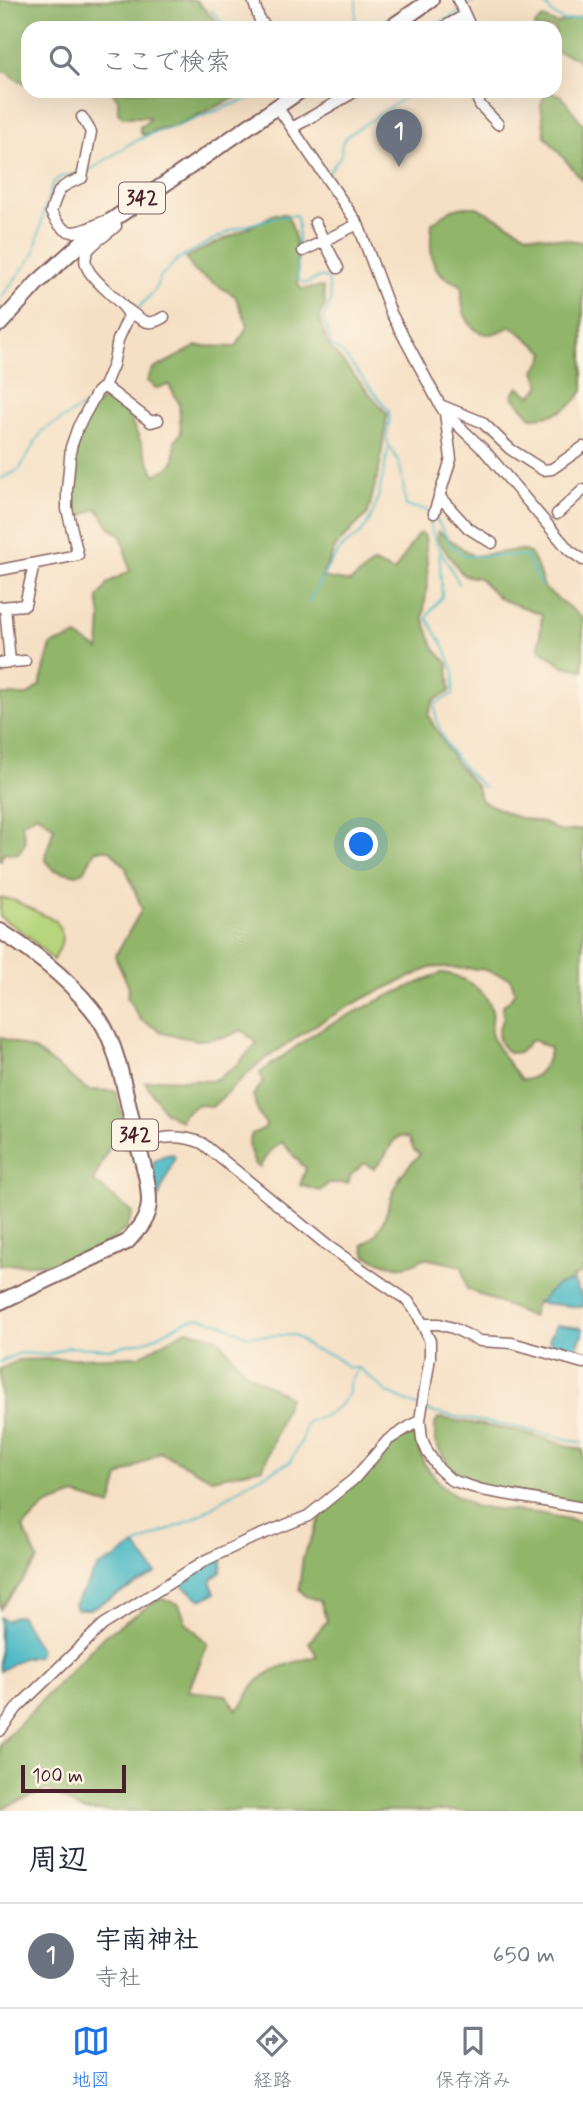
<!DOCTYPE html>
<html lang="ja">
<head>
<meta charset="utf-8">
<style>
  :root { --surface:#fff; --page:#f2f2f3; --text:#1f2937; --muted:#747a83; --line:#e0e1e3; --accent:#1a73e8 }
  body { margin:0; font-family:Mynerve,"Klee One",sans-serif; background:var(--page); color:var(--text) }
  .scale { position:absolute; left:21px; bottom:18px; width:105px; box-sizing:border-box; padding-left:7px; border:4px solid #4a1f2b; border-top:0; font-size:19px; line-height:24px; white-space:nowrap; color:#4a1f2b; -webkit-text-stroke:5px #fcf5e5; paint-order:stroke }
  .you { position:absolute; left:362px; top:845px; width:24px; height:24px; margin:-18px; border:5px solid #fff; border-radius:50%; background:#1a73e8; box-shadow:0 0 0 10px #1a73e833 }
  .badge { display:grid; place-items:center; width:46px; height:46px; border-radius:50%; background:var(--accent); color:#fff; font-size:23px; font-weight:700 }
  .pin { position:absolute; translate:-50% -58px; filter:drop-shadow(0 2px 4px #0008) }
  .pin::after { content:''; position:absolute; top:37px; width:24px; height:21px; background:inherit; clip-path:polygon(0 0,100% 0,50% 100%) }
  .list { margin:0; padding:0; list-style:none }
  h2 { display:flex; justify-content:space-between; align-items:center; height:91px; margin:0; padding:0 28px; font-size:30px }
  h2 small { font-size:23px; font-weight:400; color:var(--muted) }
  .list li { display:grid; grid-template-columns:46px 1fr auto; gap:21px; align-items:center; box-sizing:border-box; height:105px; padding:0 28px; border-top:2px solid var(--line) }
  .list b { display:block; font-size:26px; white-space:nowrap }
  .list p { margin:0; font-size:23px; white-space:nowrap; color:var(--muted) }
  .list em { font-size:23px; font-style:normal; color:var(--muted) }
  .icon { flex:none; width:38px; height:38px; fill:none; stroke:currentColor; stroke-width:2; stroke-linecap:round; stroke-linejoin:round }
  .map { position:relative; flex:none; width:583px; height:1811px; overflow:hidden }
  .search { position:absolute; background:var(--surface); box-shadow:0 7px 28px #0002; left:21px; right:21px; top:21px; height:77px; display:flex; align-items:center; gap:18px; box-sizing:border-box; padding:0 24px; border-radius:21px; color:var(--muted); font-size:26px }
  .sheet { height:196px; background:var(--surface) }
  nav { display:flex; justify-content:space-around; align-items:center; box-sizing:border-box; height:98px; border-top:2px solid var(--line); background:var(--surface); font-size:19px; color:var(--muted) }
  nav a { display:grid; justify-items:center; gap:4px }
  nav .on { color:var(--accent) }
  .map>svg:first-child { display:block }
</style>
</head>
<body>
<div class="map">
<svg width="583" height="1811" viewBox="0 0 583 1811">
  <rect width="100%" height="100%" fill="#fcf5e5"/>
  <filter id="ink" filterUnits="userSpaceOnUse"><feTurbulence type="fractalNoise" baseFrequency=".0143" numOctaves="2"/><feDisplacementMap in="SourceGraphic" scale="14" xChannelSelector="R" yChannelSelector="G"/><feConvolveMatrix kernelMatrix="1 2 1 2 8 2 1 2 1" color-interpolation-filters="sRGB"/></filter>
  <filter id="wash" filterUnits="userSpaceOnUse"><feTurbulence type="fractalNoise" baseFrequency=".00686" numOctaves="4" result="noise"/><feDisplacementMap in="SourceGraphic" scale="28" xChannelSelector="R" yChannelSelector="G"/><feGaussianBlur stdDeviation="1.57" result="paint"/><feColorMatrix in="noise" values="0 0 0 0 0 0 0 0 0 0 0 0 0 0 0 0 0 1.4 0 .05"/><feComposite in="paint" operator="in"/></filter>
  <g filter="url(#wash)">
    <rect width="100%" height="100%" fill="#f6e0c5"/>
    <path fill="#b7d57b" stroke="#807a53" stroke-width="2" d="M0,898L13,900L56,921C66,935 62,947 53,960L26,934L0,917Z"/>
    <path fill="#91b66b" stroke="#6e6a4b" stroke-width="2" d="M0,0H196L222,28H28V84L16,79L8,72H0Z
      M583,16V68L577,58L555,51V28H535V25L543,18L557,24Z
      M111,91H247L248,92L173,127L158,129L144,135L140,133V127L149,120V117H123L118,113V99Z
      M546,91L560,95L583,124V181L545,136L541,105Z
      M464,207H477L527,234L583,242V391C570,410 554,417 531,417L512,396L518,387L531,396L541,386L535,371L543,360L545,352L511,326C505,329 496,334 489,334C473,335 463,316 462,301C461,294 464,291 460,284C428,274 429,252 432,223L452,209Z
      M274,214H286C299,234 296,262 298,285L302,289L323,287L325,304L319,317L328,345L387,414L380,465L368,513L336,546L321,577L350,582L374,563L394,572L417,535L421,533L425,536L428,578L423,617L435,649L448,664L450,692L434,700L428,715L455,762L477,787L480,800L516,817L544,823L561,832L583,829V1272L572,1278L582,1298L580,1307L537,1301L532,1317L467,1289L462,1266L424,1258C400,1273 391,1265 366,1256L363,1245C387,1232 387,1201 399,1179C404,1170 413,1162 420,1154L414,1150L409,1138L401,1136C391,1141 391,1145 386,1154C383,1159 378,1164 374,1169L364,1163L351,1175L348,1183H329L320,1191L300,1185L306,1168L302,1165L282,1142C271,1149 266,1155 260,1167L255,1165C251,1153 246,1147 252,1134L265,1128L266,1124L259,1115L253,1095L263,1082L260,1073L319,1030L384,998L441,973C461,974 488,991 492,1011C494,1018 490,1026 491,1033C493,1044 514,1071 521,1080C536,1081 550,1062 550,1048L534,1040L530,1041L520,1052L510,1053C495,1042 496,1031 504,1017L502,1012L503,1005L509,1001L515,991L510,978L482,969L432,967L364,998L315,1025L258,1064L212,1107L198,1104L183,1115L181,1121L165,1112L145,1082L161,1079L211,1081L219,1078L239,1063L257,1043L242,1030L226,1037L198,1040L166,1034L141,1020L127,998L129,987L115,956L142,909L125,866L110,850H95L85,870L77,875L54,870L45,859L54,827L37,814L22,823L25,843L18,854L4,852L0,862V695H28L40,685L51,645L77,636L99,650L101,617L98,598L109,582L130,571L121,534L111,529L97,508L81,517L74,512L68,493L74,477L78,433L90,409L105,398L120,405L131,420L155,475C176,465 175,463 175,440L181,433L179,403L169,385L156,388L147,381L152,370L197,346L236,347L248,325L235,296L194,271L186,258C215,242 246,231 274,214Z
      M438,531L473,556L520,550L530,553L536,564L545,589L583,618V670L564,666L539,648L542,614L500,599L479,578L463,575L437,539Z
      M0,1037L36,1051L88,1090L115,1091L134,1154L113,1140L93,1181L133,1213L126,1229L96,1251L61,1263L0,1265Z
      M186,1330L218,1338L245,1372L289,1397L263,1468L212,1479L160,1452L119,1477L111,1506L75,1495L45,1506L23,1528L38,1560L0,1609V1369L18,1360L140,1356Z
      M439,1418L519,1431L583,1450V1506L482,1487L455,1477L435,1442V1423Z
      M414,1436L424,1464L444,1488L476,1507L538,1513L583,1522V1811H83L48,1790L0,1809V1744L103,1637L160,1598L179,1604L186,1622L208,1644L188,1691L226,1695L237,1710C249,1700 245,1696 252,1687C268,1668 294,1662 317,1656L309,1642L327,1621L320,1601L305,1596L299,1589L303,1557L322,1514L396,1439Z"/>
    <path fill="#4bb9c5" stroke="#4a6c78" stroke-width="2" d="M173,1154L175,1157L158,1198L156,1196C156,1173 141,1158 173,1154Z
      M573,1281L583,1298V1307L538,1303L557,1285Z
      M556,1325L582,1328V1335L576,1348L556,1350L549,1340Z
      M135,1545L156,1574L90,1609H76L74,1605L98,1567L116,1558Z
      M223,1555L221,1572L213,1578L211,1583L215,1593L201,1600L183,1586V1577Z
      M14,1616H21L23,1620L40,1650L38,1656L23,1658L0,1671V1617L6,1621Z"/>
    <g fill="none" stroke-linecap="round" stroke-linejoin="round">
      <path stroke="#4bb9c5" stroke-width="2" d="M541,0L554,15L564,21L583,17
        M465,7L477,0
        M211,10L226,28
        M351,28L356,16V0
        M436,28L438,24L458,13
        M89,171L131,143L150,134L177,126L268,91
        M329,172L341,155L342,143L347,136L414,91
        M0,299L34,254L44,211L53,183L60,177L80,173
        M137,310L155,290L160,277L178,259L232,230L272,218L296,215L298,225V279L305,284L322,276L328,279L331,300L323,319L327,328L331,345L343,354L389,411C392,425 383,433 389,446C383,472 380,502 367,525C360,538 348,540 339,551C327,566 318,586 308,602
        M390,447C403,463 403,486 406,506L426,510L431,514
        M0,479L19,470L42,431L84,406
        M430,516C429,542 449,561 459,584
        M435,517L451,545L465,556H526L541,587
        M439,549L442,597L429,613L427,618L445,648L454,672L453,694L435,704C435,736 460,768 484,787
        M0,1362L20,1353L48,1355L68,1347L109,1349L149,1340L186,1321L201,1318L222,1324L248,1336L294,1335L312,1349L334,1356L349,1368H359L388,1393L419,1407
        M427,1410L434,1413L515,1427L583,1443
        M135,1545L193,1519L231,1495L246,1484L290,1462L302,1440L306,1422L326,1415L339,1406L349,1393V1382L358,1369"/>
    </g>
  </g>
  <g filter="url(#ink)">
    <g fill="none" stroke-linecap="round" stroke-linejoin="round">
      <g stroke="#866361" stroke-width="13">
        <path id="minor" d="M253,0L260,21L268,28
          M458,0L471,28
          M442,28L465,15
          M474,91L480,105L498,124
          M276,105L358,224L391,313L440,405L445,413L484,450L569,550L583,560
          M292,128L356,91
          M315,223L338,268
          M303,251L358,224
          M127,309C142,320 147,328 164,317
          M104,386L151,422L158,420
          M440,405L482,422L510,449L543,470L552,469L583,447
          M439,496L468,528L492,543
          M434,513L451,459L445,413
          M557,514L583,490
          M0,570L78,555L67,509V490L71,447L78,427L97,392L104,386L113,365L118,340L129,316C124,297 69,272 90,248C97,240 108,234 116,226L113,218C85,227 68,247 51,212C59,188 58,187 82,178L91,132L82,117
          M0,607L25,605L34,564
          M5,607L10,662
          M0,663L25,661
          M137,1143C162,1138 177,1133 202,1143L328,1246L408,1301L417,1313L430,1341V1357L420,1420L422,1439L428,1453L439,1469L451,1480L482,1490L583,1508
          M424,1324H439L453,1328L480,1341L512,1343L583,1363
          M0,1731L17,1708L103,1625L206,1560L248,1540L308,1516L354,1479L388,1440L420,1420"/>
      </g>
      <g stroke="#866361" stroke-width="18">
        <path id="highway" d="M390,28L431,0
          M0,324L37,283L89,236L300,91
          M0,931C37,954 75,984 100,1020C119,1048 127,1103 136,1138C141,1158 149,1179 149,1201C149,1218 138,1230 127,1242L0,1302"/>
      </g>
      <use href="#minor" stroke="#fff" stroke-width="10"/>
      <use href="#highway" stroke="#fff" stroke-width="14"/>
    </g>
  </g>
  <g text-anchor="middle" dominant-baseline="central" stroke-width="6" stroke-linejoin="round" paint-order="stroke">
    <g fill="#fcf5e5" stroke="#7f5f63" stroke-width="2">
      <rect x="119" y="182.5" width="46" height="31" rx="5"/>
      <rect x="112" y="1119.5" width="46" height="31" rx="5"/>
    </g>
    <g font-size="19" font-weight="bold" fill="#4a1f2b">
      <text x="142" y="198">342</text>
      <text x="135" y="1135">342</text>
    </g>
  </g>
</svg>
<div class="scale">100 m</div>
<div class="you"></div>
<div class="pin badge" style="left:399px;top:167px;background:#6b7280">1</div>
<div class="search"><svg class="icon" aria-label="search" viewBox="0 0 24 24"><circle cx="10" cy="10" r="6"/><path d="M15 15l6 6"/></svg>ここで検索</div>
</div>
<section class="sheet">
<h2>周辺<small></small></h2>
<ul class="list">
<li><span class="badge" style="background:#6b7280">1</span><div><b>宇南神社</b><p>寺社</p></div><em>650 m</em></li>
</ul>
</section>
<nav>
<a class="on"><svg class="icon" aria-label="map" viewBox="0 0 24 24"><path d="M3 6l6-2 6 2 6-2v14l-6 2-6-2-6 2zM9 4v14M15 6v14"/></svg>地図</a>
<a><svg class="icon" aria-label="directions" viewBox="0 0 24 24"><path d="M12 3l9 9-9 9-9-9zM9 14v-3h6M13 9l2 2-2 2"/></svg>経路</a>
<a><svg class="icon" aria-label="saved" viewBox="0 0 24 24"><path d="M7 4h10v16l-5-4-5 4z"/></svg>保存済み</a>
</nav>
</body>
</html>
